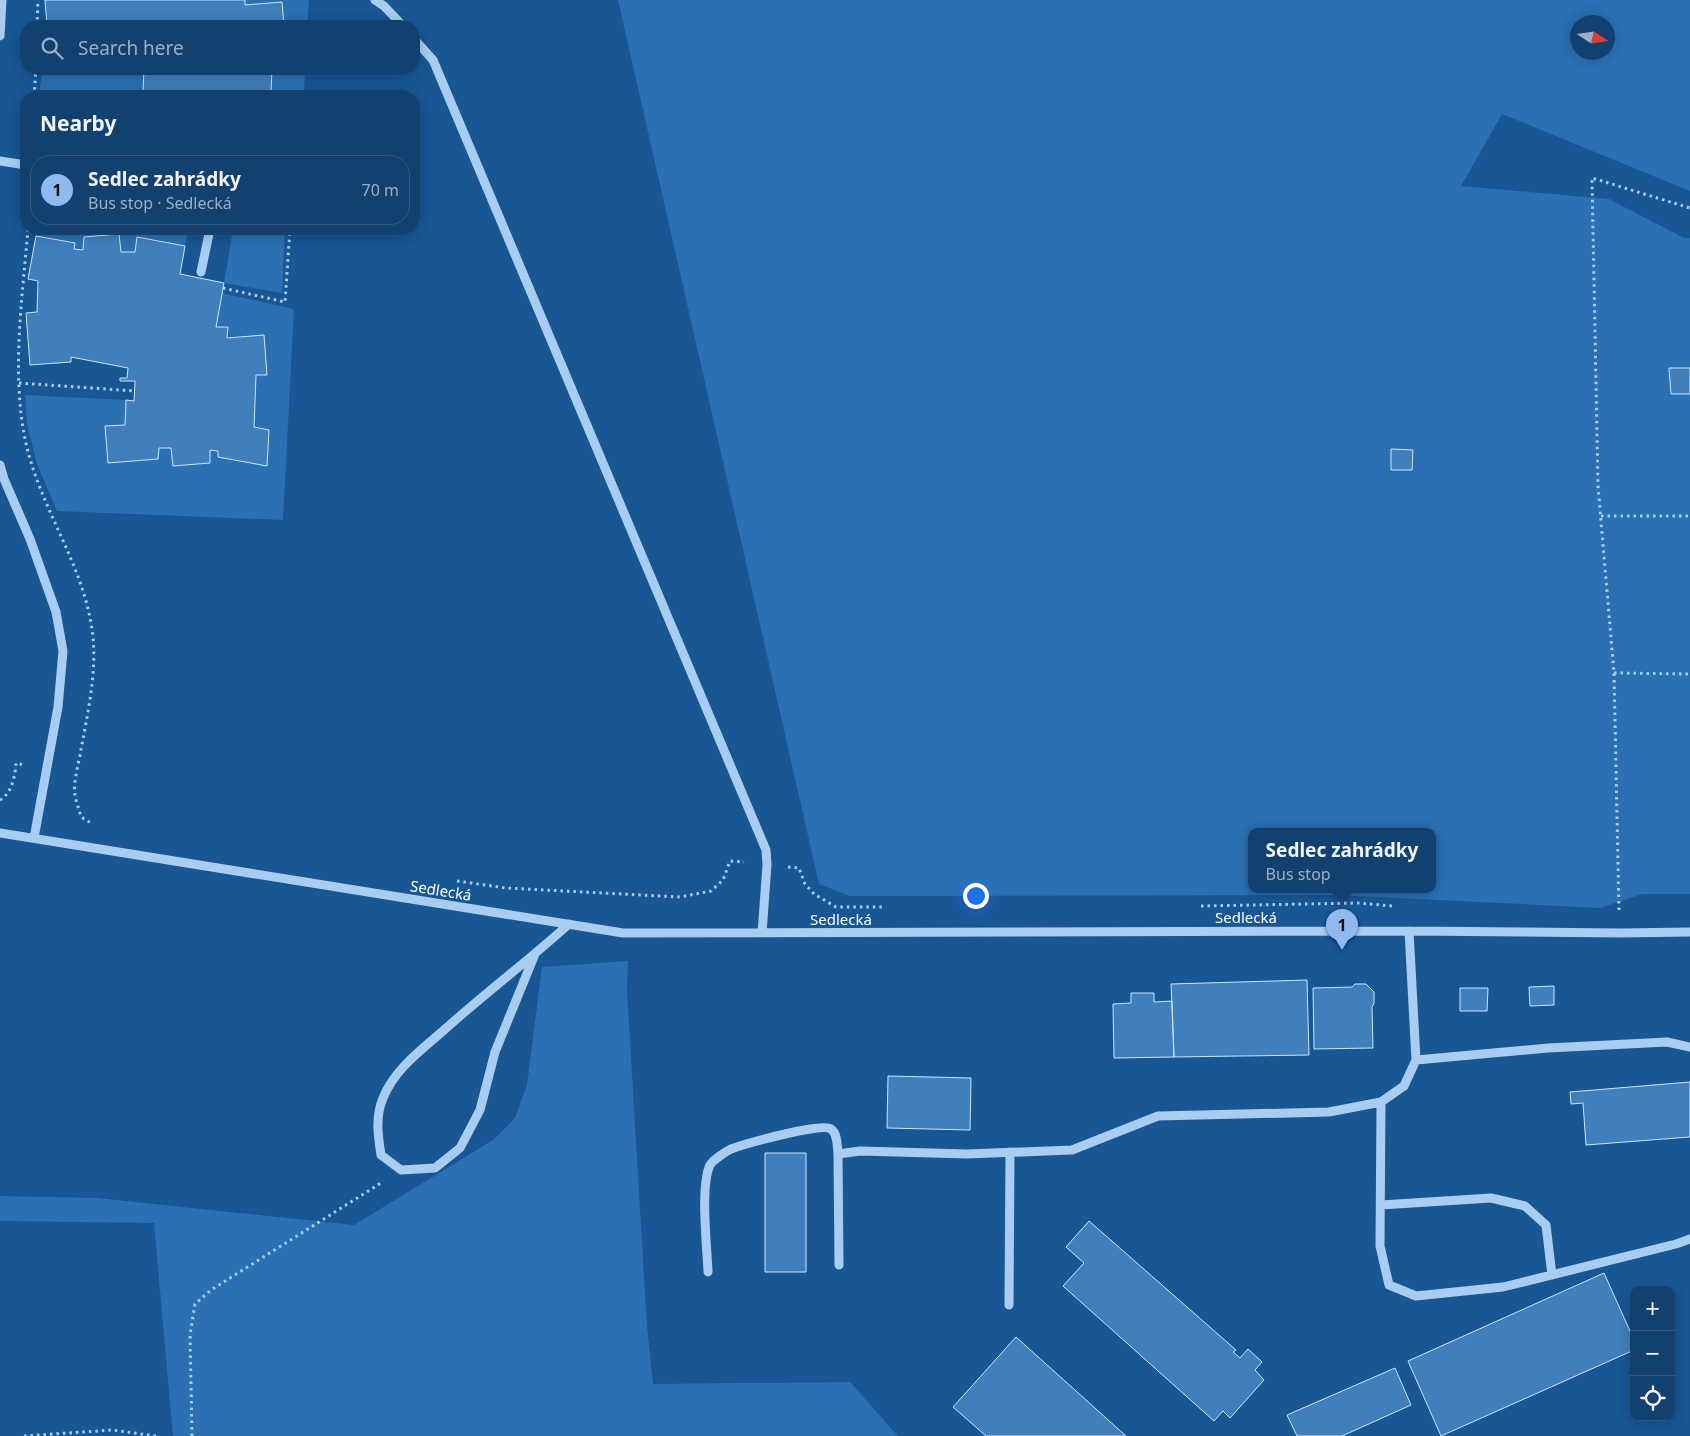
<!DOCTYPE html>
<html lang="en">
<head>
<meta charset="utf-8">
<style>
  :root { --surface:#12406f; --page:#1b4774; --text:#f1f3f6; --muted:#9cafc3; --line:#315982; --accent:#90b9f0 }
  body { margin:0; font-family:"Noto Sans",sans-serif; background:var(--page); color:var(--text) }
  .controls { position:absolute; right:15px; bottom:15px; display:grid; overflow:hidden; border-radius:10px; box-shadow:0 2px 12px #0003 }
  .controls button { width:45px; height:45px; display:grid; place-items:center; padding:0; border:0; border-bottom:1px solid var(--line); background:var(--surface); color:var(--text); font:25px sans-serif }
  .compass { position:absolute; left:1570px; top:15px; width:45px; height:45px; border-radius:50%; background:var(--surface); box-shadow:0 2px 12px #0003; rotate:102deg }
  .you { position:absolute; left:975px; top:895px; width:18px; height:18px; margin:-12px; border:4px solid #fff; border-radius:50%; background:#1a73e8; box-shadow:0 0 0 8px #1a73e833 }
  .badge { display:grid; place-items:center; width:32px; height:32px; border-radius:50%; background:var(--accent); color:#111; font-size:16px; font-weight:700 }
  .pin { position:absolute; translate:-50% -41px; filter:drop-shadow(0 1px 2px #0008) }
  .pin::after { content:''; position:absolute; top:26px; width:18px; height:15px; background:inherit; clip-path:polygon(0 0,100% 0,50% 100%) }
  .popup { position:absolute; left:1248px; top:828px; width:188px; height:65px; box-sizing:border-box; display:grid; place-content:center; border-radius:10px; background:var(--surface); filter:drop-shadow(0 1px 4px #0005); font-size:16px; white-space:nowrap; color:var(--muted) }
  .popup b { font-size:19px; color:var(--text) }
  .popup::after { content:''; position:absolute; left:50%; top:100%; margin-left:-10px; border:10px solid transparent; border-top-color:var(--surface) }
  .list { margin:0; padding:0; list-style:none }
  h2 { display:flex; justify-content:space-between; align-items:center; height:65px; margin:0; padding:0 20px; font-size:21px }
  h2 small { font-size:16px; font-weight:400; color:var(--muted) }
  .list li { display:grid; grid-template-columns:32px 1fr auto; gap:15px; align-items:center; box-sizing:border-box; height:70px; margin:0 10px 10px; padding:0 10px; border:1px solid var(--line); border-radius:20px }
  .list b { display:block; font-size:19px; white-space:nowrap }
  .list p { margin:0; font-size:16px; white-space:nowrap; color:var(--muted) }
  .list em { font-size:16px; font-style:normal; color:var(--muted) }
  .icon { flex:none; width:28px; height:28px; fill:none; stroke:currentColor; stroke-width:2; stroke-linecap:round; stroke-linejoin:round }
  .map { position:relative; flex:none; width:1690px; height:1436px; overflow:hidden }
  .search { position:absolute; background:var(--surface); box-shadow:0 2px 12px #0003; left:20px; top:20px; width:400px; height:55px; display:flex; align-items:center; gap:12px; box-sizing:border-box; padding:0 18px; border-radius:20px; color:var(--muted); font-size:19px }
  .panel { position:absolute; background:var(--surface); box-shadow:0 2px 12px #0003; left:20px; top:90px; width:400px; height:145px; border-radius:20px }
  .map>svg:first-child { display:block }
</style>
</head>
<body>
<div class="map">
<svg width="1690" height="1436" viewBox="0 0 1690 1436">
  <rect width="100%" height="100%" fill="#185694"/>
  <path fill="#2a70b2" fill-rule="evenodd" d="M245,0H309L307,26H284L281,2L245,5Z
    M618,0H1690V191L1502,114L1461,186L1609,199L1684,238H1690V894H1642L1600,908L1335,895L850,896L819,884ZM1578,22H1608V52H1578ZM1252,831H1432V889H1252Z
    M42,69H144L143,91L122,93V96H39Z
    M272,69H305L304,96H286L271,93Z
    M36,229H188L185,246L138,237L135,252H121L119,234L84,237L83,250L74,249V243L36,236Z
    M233,229H285L282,293L224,283Z
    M222,293L294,309L283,520L57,511L37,464L27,424L25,395L126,400L125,425L105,427L108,463L158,459L159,448H171L173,466L210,463V450L218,451L254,427L256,375L267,374L264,336L229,338L228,328L216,327Z
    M628,961L627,991L647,1326L653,1384L850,1382L898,1436H173L154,1223L0,1221V1196L97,1198L354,1225L493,1140L515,1118L527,1085L542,967Z"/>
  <path fill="#407fbb" stroke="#cfe6fb" d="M45,0H245V5L282,2L284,26H103L88,23L89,26H47Z
    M144,69H272L271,93L286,96H122V92L143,91Z
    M119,234L121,252H135L137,237L185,246L180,274L224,283L216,327H228L227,338L264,335L267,375H256L254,427L269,430L267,466L218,457V451L210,450V463L173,466L171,448H159L158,459L108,463L105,426L125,425L126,400L134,401L135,381H120V378H127L128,368L71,357V362L30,365L26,313L37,312L38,281L28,279L36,236L75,243L74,249L83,250L84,237Z
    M1669,368H1690V394H1671Z
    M1391,449L1413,450L1412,470H1391Z
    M1307,980L1309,1055L1174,1057L1171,984Z
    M1355,984H1366L1374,992V1003L1372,1007L1373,1048L1314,1049L1313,988L1352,987Z
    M1554,986V1005L1530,1006L1529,987Z
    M1460,988H1488L1487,1011H1460Z
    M1131,993H1154V1002L1172,1001L1174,1057L1114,1058L1113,1004L1131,1003Z
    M888,1076L971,1078L970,1130L887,1128Z
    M1690,1082V1137L1586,1145L1583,1103L1571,1104L1570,1092Z
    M765,1153H806V1272H765Z
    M1089,1221L1236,1350L1233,1352L1240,1358L1248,1349L1262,1362L1255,1370L1264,1380L1230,1418L1223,1411L1214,1421L1063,1286L1084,1263L1066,1247Z
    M1604,1273L1634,1340V1350L1441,1436L1408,1361Z
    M1016,1337L1126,1436H986L953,1407Z
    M1395,1368L1411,1405L1342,1436H1297L1287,1415Z"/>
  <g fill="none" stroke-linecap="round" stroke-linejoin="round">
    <path stroke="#a8cdf0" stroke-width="3" stroke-dasharray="2.5 4" stroke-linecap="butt" d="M37,26L38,0
      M34,96L36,69
      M28,229C22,303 9,387 30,459C47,517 83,568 92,629C98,669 88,710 81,750C79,763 73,781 75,795C76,802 79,809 81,817L91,823
      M223,288L285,302L290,229
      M19,383L135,391
      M1601,516H1690
      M1614,673L1690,674
      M0,800C12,793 15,776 16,763L24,765
      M788,867L799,868L805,884L814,894L836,907H885
      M457,881L506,888L680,897L711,891L723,880L730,861L744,862
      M1201,906L1358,903L1392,906
      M1619,910L1614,673L1598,486L1592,178L1690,208
      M24,1436L112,1430L156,1436
      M192,1436L190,1335L195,1304L211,1290L381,1183"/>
    <path stroke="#a8cdf0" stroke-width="9" d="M375,0L384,6L403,26
      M0,36L2,0
      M414,39L433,60L766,850L767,865L762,933
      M0,161L26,165
      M201,272L210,229
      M0,465L4,479L30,539L56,612L63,651L58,707L34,838
      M0,833L623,933L1409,931L1620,933L1690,932
      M535,954L495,1052L480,1110L460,1148L435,1168L401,1170L381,1155C378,1136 375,1117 383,1098C395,1069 420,1051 443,1031C484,994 528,961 569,924
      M1416,1060L1548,1048L1667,1042L1690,1047
      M1381,1102L1380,1246L1389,1285L1416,1296L1503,1287L1676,1244L1690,1239
      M1381,1205L1491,1198L1525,1206L1546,1225L1552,1275
      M839,1265L838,1154L860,1151L967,1154L1072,1150L1158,1116L1329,1112L1381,1102L1404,1086L1416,1060L1409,931
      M708,1272C707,1246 700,1186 710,1165C713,1160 725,1152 731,1149C745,1144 822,1122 831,1129C838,1134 837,1146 838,1154
      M1009,1305L1010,1152"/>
  </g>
  <g text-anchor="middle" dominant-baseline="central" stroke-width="4.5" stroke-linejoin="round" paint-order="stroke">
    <g font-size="15" fill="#fff" stroke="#185694">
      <text transform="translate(441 890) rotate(9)">Sedlecká</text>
      <text x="1246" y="917">Sedlecká</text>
      <text x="841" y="919">Sedlecká</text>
    </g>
  </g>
</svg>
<div class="controls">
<button>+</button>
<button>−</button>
<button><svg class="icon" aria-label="locate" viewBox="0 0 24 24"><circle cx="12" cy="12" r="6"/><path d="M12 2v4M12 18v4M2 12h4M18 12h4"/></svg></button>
</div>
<svg class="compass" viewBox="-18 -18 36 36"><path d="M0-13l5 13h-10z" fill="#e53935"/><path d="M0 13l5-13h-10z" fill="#9cafc3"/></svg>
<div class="you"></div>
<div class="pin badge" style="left:1342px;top:950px">1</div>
<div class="popup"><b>Sedlec zahrádky</b>Bus stop</div>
<div class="search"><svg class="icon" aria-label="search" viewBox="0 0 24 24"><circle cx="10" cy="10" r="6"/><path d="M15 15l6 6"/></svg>Search here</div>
<section class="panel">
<h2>Nearby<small></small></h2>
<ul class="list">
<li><span class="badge">1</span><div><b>Sedlec zahrádky</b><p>Bus stop · Sedlecká</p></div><em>70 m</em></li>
</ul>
</section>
</div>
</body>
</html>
